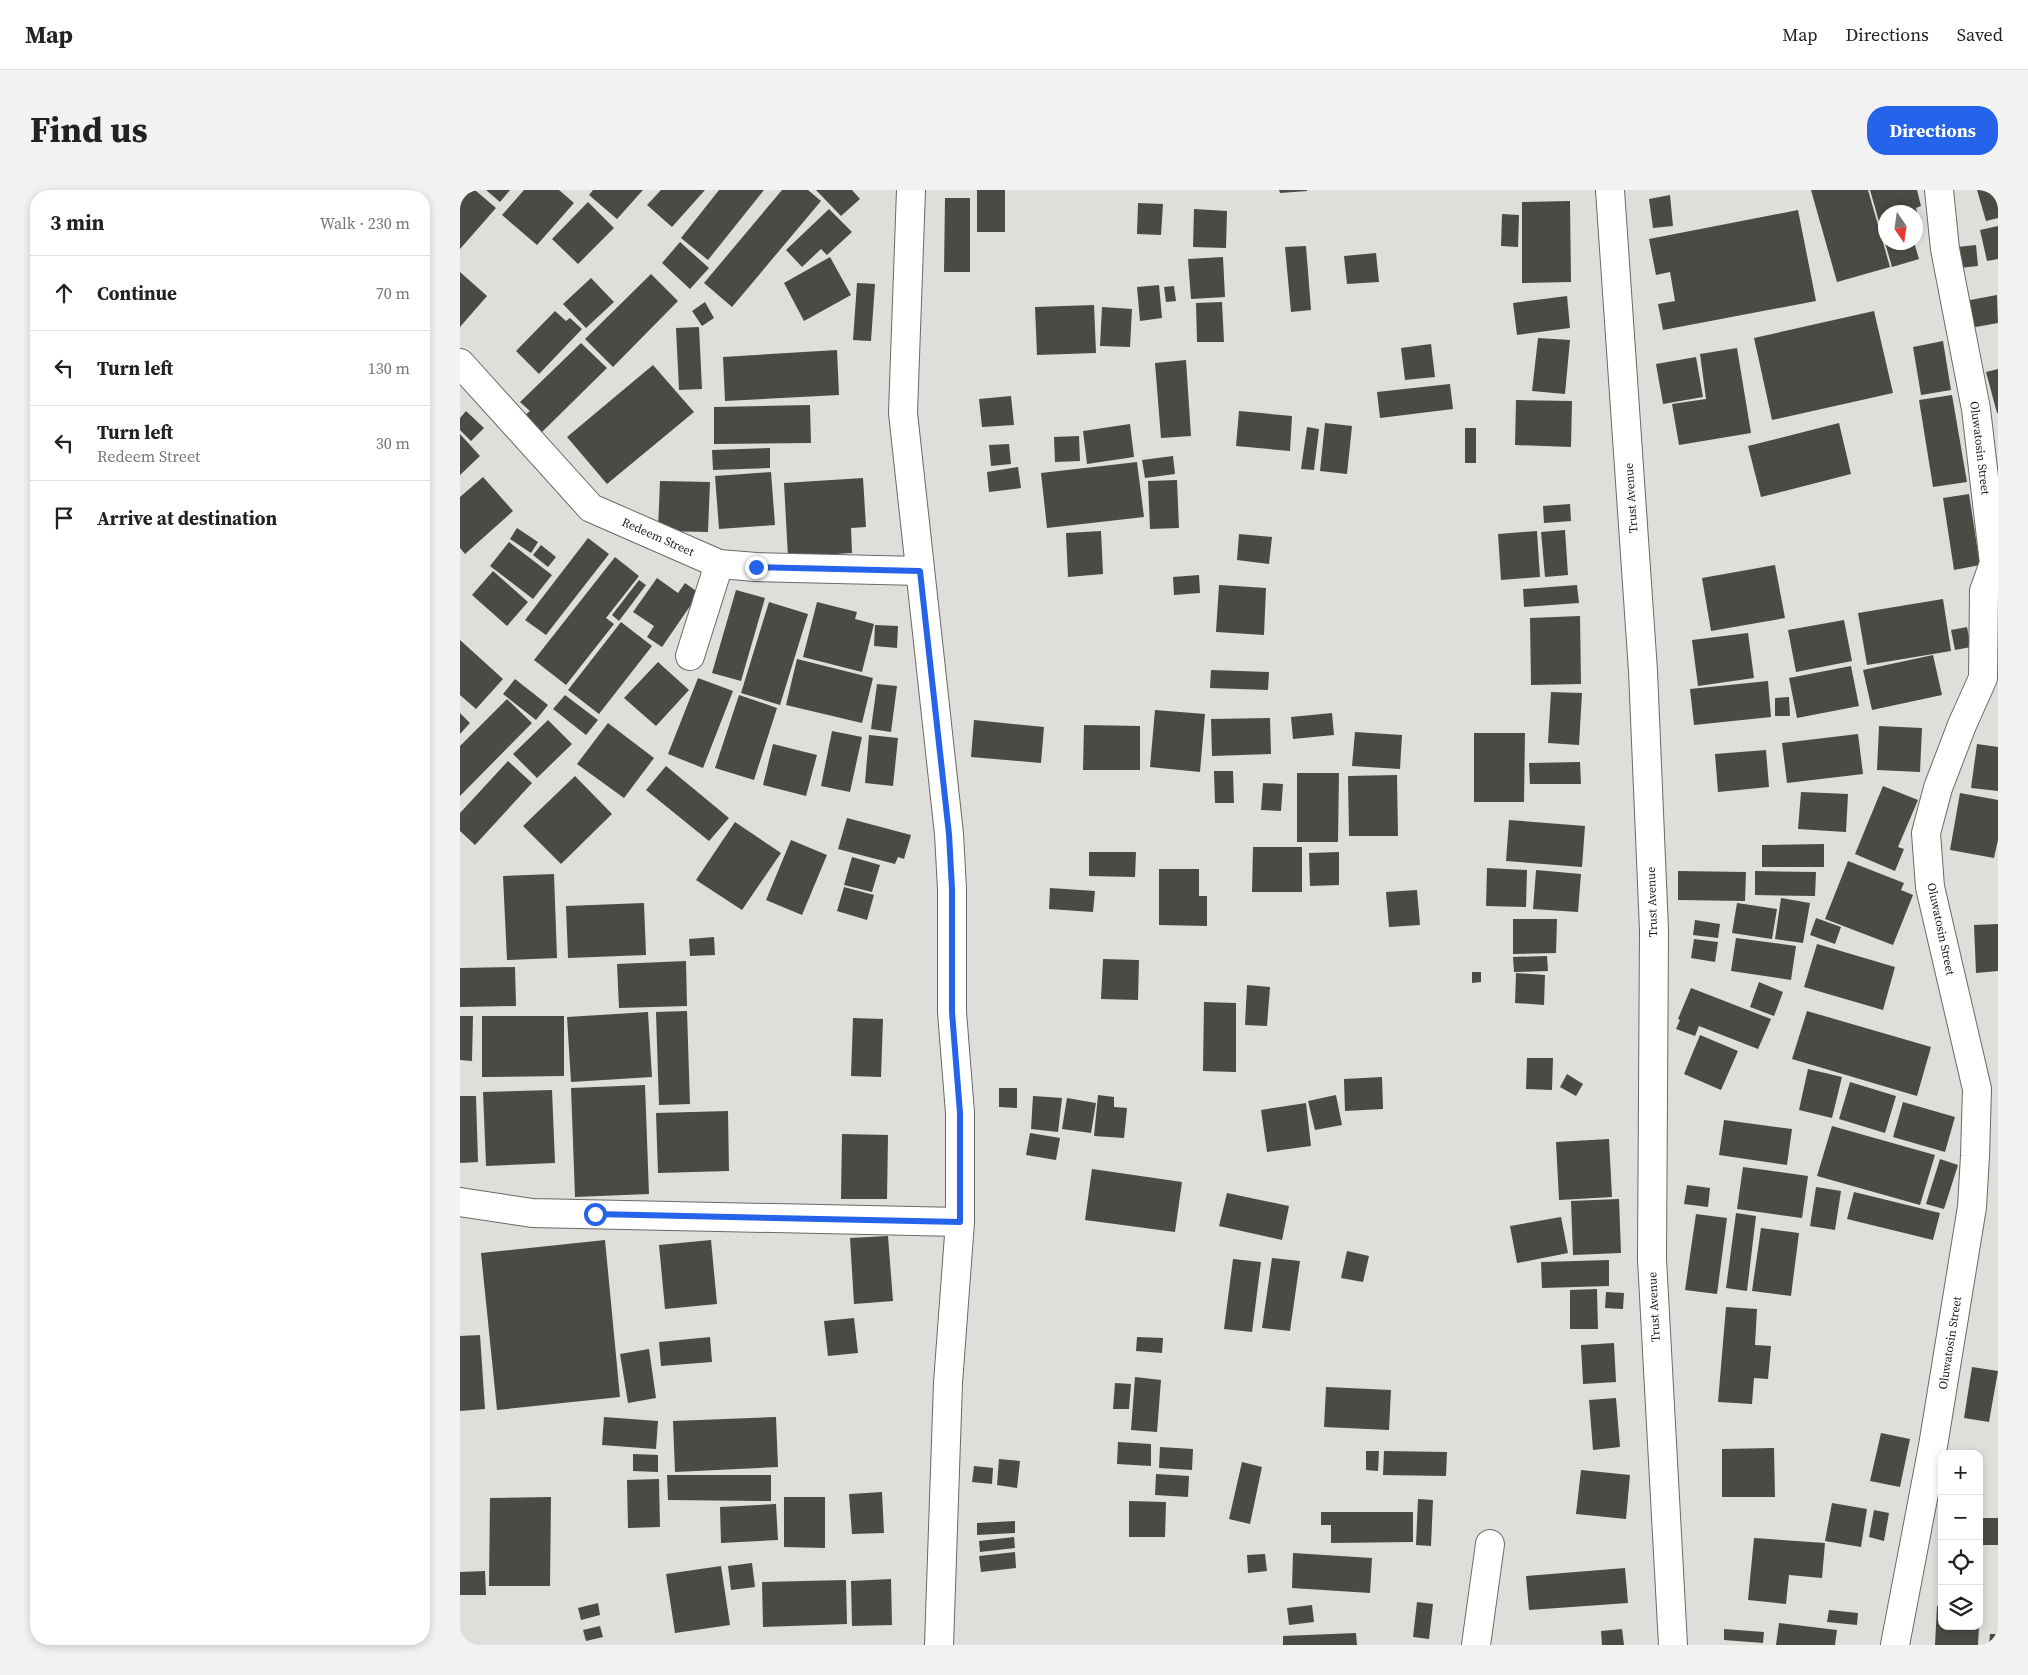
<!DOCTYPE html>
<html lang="en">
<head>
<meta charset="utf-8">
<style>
  :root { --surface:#fff; --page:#f2f2f2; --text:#222; --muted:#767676; --line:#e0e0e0; --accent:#2563eb }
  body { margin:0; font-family:"Source Serif 4",serif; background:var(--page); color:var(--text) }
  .controls { position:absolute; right:15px; bottom:15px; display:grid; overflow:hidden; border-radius:10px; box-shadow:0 2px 8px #0003 }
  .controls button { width:45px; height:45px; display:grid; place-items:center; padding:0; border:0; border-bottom:1px solid var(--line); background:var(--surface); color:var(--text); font:25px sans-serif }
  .compass { position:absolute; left:1418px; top:15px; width:45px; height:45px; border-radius:50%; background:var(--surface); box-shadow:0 2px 8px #0003; rotate:167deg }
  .stop { position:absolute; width:15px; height:15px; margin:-11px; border:4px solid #2563eb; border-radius:50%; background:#fff }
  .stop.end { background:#2563eb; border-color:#fff; box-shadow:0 1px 5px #0008 }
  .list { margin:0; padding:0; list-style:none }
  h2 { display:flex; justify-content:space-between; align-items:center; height:65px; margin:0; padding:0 20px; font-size:21px }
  h2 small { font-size:16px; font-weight:400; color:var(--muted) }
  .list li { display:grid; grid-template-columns:32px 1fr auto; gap:15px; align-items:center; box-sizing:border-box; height:75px; padding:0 20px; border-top:1px solid var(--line) }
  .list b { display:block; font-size:19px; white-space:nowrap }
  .list p { margin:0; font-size:16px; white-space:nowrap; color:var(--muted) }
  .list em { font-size:16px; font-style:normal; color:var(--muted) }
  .icon { flex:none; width:28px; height:28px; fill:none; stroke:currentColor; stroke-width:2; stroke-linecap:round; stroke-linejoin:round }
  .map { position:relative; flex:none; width:1538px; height:1455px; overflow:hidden; border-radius:20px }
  header { display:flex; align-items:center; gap:30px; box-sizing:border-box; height:70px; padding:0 25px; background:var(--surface); border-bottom:1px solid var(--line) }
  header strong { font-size:24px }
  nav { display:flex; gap:28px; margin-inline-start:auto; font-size:18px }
  .intro { display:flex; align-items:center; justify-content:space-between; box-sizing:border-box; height:120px; padding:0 30px }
  h1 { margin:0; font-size:35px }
  .button { padding:12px 22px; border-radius:20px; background:var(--accent); color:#fff; font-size:18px; font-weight:700 }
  main { display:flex; gap:30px; padding:0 30px }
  aside { flex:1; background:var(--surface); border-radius:20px; box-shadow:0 2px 8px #0003 }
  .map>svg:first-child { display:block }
</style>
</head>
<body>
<header>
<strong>Map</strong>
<nav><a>Map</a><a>Directions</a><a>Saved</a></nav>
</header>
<div class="intro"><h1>Find us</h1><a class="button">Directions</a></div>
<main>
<aside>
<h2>3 min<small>Walk · 230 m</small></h2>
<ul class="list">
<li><svg class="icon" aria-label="ahead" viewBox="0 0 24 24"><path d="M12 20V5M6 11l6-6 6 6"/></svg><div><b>Continue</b></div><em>70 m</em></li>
<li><svg class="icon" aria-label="left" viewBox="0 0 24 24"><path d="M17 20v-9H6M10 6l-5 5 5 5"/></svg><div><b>Turn left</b></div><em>130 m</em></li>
<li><svg class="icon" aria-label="left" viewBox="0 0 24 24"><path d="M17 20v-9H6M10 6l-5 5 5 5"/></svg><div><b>Turn left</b><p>Redeem Street</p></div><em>30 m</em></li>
<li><svg class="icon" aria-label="arrive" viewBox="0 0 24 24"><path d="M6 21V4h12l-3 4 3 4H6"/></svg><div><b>Arrive at destination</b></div></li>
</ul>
</aside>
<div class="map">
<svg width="1538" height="1455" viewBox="0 0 1538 1455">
  <rect width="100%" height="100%" fill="#dededa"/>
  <path fill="#4b4b46" d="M0,0H15L36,18L0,59Z
    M26,0H50L40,12Z
    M64,0H99L114,13L77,55L42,25Z
    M133,0H183L157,29L129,5Z
    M201,0H245L212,37L187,15Z
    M259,0H304L248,70L221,48Z
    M322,0H348L361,11L272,117L244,93Z
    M356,0H392L400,9L381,26Z
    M517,0H545V42H517Z
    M819,0H847V1L820,3Z
    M1351,0H1408L1430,77L1377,92Z
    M1410,0H1457L1461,16L1456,18L1460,36L1456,37V22H1426V52H1454L1459,69L1432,77Z
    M1517,0H1538V28L1526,31Z
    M1210,5L1213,36L1193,38L1189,9Z
    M485,8H510V82H484Z
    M1110,11L1111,92L1062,93V12Z
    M128,12L154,38L118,74L92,49Z
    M678,13L703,14L701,45L677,44Z
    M369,19L392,42L367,65L361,59L342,77L326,60Z
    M734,19L767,21L766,58L733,57Z
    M1338,20L1356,111L1203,140L1198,114L1215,111L1210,82L1196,85L1189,49Z
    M1042,24L1059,25L1058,57L1041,56Z
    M1538,36V69L1527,71L1520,40Z
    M220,52L249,78L230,99L202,73Z
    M1516,55L1518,76L1500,78L1497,57Z
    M846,56L851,120L831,122L825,57Z
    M916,63L919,92L887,94L884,66Z
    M370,67L391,105L344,131L324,93Z
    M763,67L765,107L731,109L728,69Z
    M0,82L27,106L0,137Z
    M191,84L218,111L153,177L125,149Z
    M131,88L154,112L126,138L103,114Z
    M397,93L415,94L411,151L393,150Z
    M699,95L702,128L680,131L677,97Z
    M714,96L716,111L706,112L704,97Z
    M1537,105L1538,133L1510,138L1505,111Z
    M1107,106L1110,138L1057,145L1053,113Z
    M245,112L254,128L242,136L232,121Z
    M762,112L764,152H737L736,113Z
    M634,115L636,163L577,165L575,117Z
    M642,117L672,119L670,157L640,156Z
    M95,121L106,131L110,128L122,139L79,184L56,161Z
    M1414,121L1433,203L1312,230L1294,148Z
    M239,137L242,199L219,200L216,138Z
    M1078,148L1110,150L1105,204L1072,201Z
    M1483,151L1491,200L1461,205L1453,157Z
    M121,153L147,178L81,243L64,226L70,221L60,212Z
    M971,154L975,187L945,190L941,158Z
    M1277,158L1291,243L1219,255L1212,214L1246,209L1240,164Z
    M377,160L379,205L265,211L263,167Z
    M1236,167L1243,207L1203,214L1196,174Z
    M726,170L731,246L701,248L695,173Z
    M193,175L234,222L147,294L107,247Z
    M1538,179V223H1537L1526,182Z
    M990,194L993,219L920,228L917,202Z
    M1492,205L1507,292L1473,297L1459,210Z
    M551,206L554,235L522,237L519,209Z
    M1056,210L1112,211L1111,257L1055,255Z
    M350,215L351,253L254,254V217Z
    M6,221L24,238L11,251L0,240V228Z
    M779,221L832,226L830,261L776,256Z
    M865,233L892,236L887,284L860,281Z
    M1379,233L1391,284L1301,307L1288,256Z
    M670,234L674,267L627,274L623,241Z
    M847,237L859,239L854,280L841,279Z
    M1005,238H1016V273H1005Z
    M0,244L20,266L0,285Z
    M619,246L620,271L595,272L594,247Z
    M549,254L551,274L531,276L529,255Z
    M310,258V278L253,280L252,260Z
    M713,266L715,284L685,288L682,270Z
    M677,272L684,327L587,338L581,283Z
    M558,277L561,298L529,302L527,282Z
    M311,282L315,335L259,339L255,286Z
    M23,287L53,321L5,364L0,358V307Z
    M403,288L406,337L391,338L392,363L328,367L324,293Z
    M717,290L719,338L690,339L688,291Z
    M200,291L250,292L248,342L198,341Z
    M1509,304L1520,375L1494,380L1483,308Z
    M1110,314L1111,331L1084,333L1083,316Z
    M57,338L78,352L71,363L50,349Z
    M1105,340L1108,385L1085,387L1081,342Z
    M641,341L643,384L608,387L606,343Z
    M1077,341L1080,387L1041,390L1038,344Z
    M779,344L812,347L809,374L777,370Z
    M128,348L149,364L86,445L65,430Z
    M49,352L92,385L73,409L30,376Z
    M81,355L96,367L88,377L73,365Z
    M155,367L179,386L146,428L154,434L106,495L74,470Z
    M1315,375L1325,428L1251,441L1242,388Z
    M33,381L68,412L47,436L12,405Z
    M739,385L740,403L714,405L713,387Z
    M197,388L218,403L225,393L239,403L202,457L187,447L194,436L173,422Z
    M179,390L186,395L159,431L152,425Z
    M759,395L806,398L804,445L756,442Z
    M1117,395L1119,413L1064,417L1063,399Z
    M276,400L305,408L281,491L252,483Z
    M1483,409L1491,461L1407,475L1398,423Z
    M309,412L348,424L320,515L281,503Z
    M357,412L397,422L395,429L414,434L402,482L343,467Z
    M1120,426L1121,494L1071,495L1070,428Z
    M1384,430L1392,471L1336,482L1328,440Z
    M161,432L192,456L139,524L108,500Z
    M415,435L438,436L437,458L414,456Z
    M1507,437L1511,457L1495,460L1491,440Z
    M1288,443L1294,488L1238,496L1232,450Z
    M0,450L43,489L16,519L0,505Z
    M1473,465L1482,505L1412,520L1403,480Z
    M337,469L413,488L402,533L326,515Z
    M198,472L229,500L196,536L164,508Z
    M1391,476L1399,516L1337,528L1329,488Z
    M751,480L809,482L808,500L750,498Z
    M238,488L273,501L243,578L208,564Z
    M55,489L88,515L76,530L43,504Z
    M1308,491L1311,527L1234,535L1230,499Z
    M417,494L437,496L431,542L411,539Z
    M1091,502L1122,503L1119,555L1088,553Z
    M105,505L138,530L126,545L93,519Z
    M279,505L317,518L294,590L255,578Z
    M1329,507L1330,526H1315V508Z
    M47,509L72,533L0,606V556Z
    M695,520L745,524L740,582L690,577Z
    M0,523L10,533L0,544Z
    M872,523L874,545L833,549L831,527Z
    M810,528L811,564L752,566L751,529Z
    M88,530L112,554L77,588L53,564Z
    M514,530L584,537L581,573L511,567Z
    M148,533L194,568L164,608L117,574Z
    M624,535L680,536V580H623Z
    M1419,536L1462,538L1460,582L1417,580Z
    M372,541L402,547L390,602L361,596Z
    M895,542L942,545L940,579L892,576Z
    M1014,543H1065L1064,612H1014Z
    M1398,544L1403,584L1327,593L1322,553Z
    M409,545L438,548L433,596L405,593Z
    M313,554L357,565L346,606L303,595Z
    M1517,554L1538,557V601L1511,598Z
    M1306,560L1309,597L1258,602L1255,564Z
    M48,571L72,593L15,655L0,641V623Z
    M1120,572L1121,594H1070L1069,573Z
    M206,576L269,628L249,651L186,600Z
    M754,581H773L774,613H755Z
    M837,583H879L878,652H837Z
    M937,585L938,646H889L888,586Z
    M115,586L152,624L101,674L63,636Z
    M803,593L823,594L821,621L801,620Z
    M1423,596L1458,610L1438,657L1444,659L1435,681L1395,664Z
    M1341,602L1388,604L1386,642L1338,639Z
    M1500,603L1538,610V650L1534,668L1490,660Z
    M387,628L451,645L444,669L438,667L435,674L378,659Z
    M1049,630L1125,636L1122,677L1046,671Z
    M275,632L321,663L282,720L236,690Z
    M331,650L367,665L342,725L306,710Z
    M1364,654V677H1302V655Z
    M793,657H842V702H792Z
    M629,662H676L675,687L629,686Z
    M879,662V695L850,696L849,663Z
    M392,667L420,675L412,702L384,695Z
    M1388,671L1444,693L1441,700L1453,705L1433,755L1365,729Z
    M1027,678L1067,680L1066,717L1026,716Z
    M699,679H739V706H747V736L699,735Z
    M1076,680L1121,684L1118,722L1073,719Z
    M1218,681L1286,682L1285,711L1218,710Z
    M1295,681L1356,682L1355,706L1295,705Z
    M94,684L97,768L47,770L43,686Z
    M384,697L414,705L407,730L377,721Z
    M590,698L635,701L633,722L589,719Z
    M957,700L960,735L929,737L926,702Z
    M1321,708L1350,713L1343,753L1315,749Z
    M184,713L186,765L108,768L106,716Z
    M1277,713L1317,719L1312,749L1272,743Z
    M1356,728L1381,737L1375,754L1350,745Z
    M1053,729H1097L1096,763L1053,764Z
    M1235,730L1260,734L1258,748L1233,745Z
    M1538,734V781L1516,783L1514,735Z
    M254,747L255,765L230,766L229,749Z
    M1276,748L1336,756L1331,790L1271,781Z
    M1234,749L1258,752L1255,772L1231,768Z
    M1357,754L1435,777L1423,820L1344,797Z
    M1087,766L1088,781L1054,782L1053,767Z
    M643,769L679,770L678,810L641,809Z
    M226,771L227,816L159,818L157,774Z
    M55,777L56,816L0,817V778Z
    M1012,782H1021V792L1012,793Z
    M1056,783L1085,785L1084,815L1055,813Z
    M1299,792L1323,802L1314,826L1290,817Z
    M787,795L810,797L807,836L785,835Z
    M1231,798L1311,829L1298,859L1239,836L1235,846L1216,839L1220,830L1218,829Z
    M744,812L776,813V882L743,881Z
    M227,821L230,914L199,915L196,822Z
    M1347,821L1471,857L1457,906L1332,869Z
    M188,822L192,887L111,892L107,827Z
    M0,826H13L12,871L0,870Z
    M22,826H104V886L22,887Z
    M393,828L423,829L421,887L391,886Z
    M1240,845L1278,861L1261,900L1224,884Z
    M1067,868H1093L1092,900L1066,899Z
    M1348,879L1382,887L1372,928L1339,920Z
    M1107,884L1123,894L1116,906L1100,897Z
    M922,887L923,919L885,921L884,889Z
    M1390,892L1436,906L1425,943L1379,929Z
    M185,895L189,1004L115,1007L111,898Z
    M539,898H557V918L539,917Z
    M92,900L95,973L26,976L23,902Z
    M638,905L654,907V917L667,918L664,948L634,946Z
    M876,905L882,935L855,940L848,911Z
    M0,906H16L18,972L0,973Z
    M573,906L602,908L598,942L571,939Z
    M607,908L636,913L631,943L602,939Z
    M1443,912L1495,927L1485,962L1433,947Z
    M846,913L851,956L807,962L801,920Z
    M268,921L269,981L198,983L196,923Z
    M1264,930L1332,939L1327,975L1259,965Z
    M1372,936L1475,965L1460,1015L1357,986Z
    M570,943L600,948L596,970L566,965Z
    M382,944L428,945L427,1009H381Z
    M1149,949L1152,1007L1099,1010L1096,952Z
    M1480,969L1498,975L1484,1019L1466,1014Z
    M1283,977L1348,986L1342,1028L1277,1019Z
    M632,979L722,992L715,1042L625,1030Z
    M1227,995L1250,998L1248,1017L1224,1014Z
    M1356,997L1381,1001L1375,1040L1350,1036Z
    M1394,1002L1480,1023L1473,1050L1387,1029Z
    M767,1003L829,1016L822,1050L759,1036Z
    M1159,1009L1161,1063L1113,1065L1111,1011Z
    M1276,1023L1296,1026L1287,1101L1266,1098Z
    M1236,1024L1267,1028L1257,1104L1225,1100Z
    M1101,1027L1108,1063L1057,1073L1050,1036Z
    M1301,1038L1339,1043L1331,1106L1292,1101Z
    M428,1046L433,1111L394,1114L390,1048Z
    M145,1050L160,1207L37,1220L21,1063Z
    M251,1050L257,1114L205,1119L199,1055Z
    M887,1061L909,1066L903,1092L881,1088Z
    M812,1068L840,1071L830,1141L802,1138Z
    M773,1069L801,1072L792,1142L764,1139Z
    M1149,1070V1096L1082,1098L1081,1072Z
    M1137,1099L1138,1139H1110V1100Z
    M1146,1102L1164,1103L1163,1119L1145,1118Z
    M1266,1117L1297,1119L1295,1155L1311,1156L1308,1189L1294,1188L1292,1214L1258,1212Z
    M394,1128L398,1163L368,1166L364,1131Z
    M20,1145L25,1219L0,1221V1146Z
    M250,1147L252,1172L201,1176L199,1152Z
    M677,1147L703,1148L702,1163L676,1161Z
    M1154,1153L1156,1192L1123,1194L1121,1155Z
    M189,1159L196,1208L168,1213L160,1164Z
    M1512,1177L1538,1181L1529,1232L1504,1228Z
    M675,1187L701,1190L697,1242L671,1240Z
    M655,1193L671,1194L669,1219H653Z
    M866,1197L931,1200L929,1240L864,1237Z
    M1156,1208L1160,1257L1133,1260L1129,1210Z
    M144,1227L198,1231L196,1259L142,1255Z
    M316,1227L318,1277L215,1282L213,1231Z
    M1421,1243L1450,1249L1440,1297L1410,1291Z
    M658,1252L691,1254V1276L657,1274Z
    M700,1257L733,1259L732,1280L699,1278Z
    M1314,1258L1315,1307H1262V1259Z
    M906,1261H919L918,1281L906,1280Z
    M924,1261L987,1262L986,1286L923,1285Z
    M173,1264L198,1265V1282L173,1281Z
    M539,1269L560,1271L557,1298L537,1295Z
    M782,1272L802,1277L790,1334L769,1329Z
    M514,1276L533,1278L532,1294L512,1292Z
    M1121,1280L1170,1285L1166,1329L1116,1324Z
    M696,1284L729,1286L728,1307L695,1305Z
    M207,1285H311V1311L208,1310Z
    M199,1289L200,1337L168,1338L167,1290Z
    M422,1302L424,1343L392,1344L389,1304Z
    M91,1307L90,1396H29L30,1308Z
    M324,1307H365V1358L324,1357Z
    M958,1309L973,1310L971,1356L956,1355Z
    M669,1311L706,1312L705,1347H669Z
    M1372,1313L1407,1319L1401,1357L1365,1351Z
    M316,1314L318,1350L261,1353L260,1317Z
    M1414,1320L1429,1323L1424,1351L1409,1347Z
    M861,1322H953V1352L871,1353V1335H861Z
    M1519,1328H1538V1355H1519Z
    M555,1331V1343L517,1345V1333Z
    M554,1347L555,1358L520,1362L519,1351Z
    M1294,1348L1365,1353L1362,1388L1329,1385L1326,1414L1288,1410Z
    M555,1362L556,1378L521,1382L519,1366Z
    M833,1363L912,1368L910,1403L832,1398Z
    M805,1364L807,1381L788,1383L787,1365Z
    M292,1373L295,1397L271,1400L268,1376Z
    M261,1376L270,1435L215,1443L206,1384Z
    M1165,1378L1168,1413L1069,1420L1066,1386Z
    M25,1381L26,1405H0V1382Z
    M431,1389L432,1435L392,1436L391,1391Z
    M386,1390L387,1434L303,1437L302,1392Z
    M957,1412L973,1414L969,1449L953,1447Z
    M138,1413L140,1425L121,1430L118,1418Z
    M852,1415L854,1432L829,1435L827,1418Z
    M1477,1416H1482V1436H1519L1518,1455H1475Z
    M1369,1420L1398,1423L1397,1435L1367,1432Z
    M1319,1433L1377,1440L1375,1455H1316Z
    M140,1436L143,1447L126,1451L123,1440Z
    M1162,1439L1164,1455H1142L1141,1441Z
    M1264,1439L1304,1442L1303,1453L1264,1450Z
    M896,1443L897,1455H823V1446Z
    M1530,1444H1538V1455H1529Z"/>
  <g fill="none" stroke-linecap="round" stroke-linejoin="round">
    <g stroke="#696965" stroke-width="30">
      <path id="minor" d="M451,0L443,223L489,644L492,699V822L500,923V1032L488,1193L479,1455
        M1150,0L1183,481L1194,740L1192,1069L1213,1455
        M0,173L131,318L259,374L296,377L460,381
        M230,466L259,374
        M0,1012L72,1023L500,1032
        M1016,1455L1030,1354
        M1435,1455L1473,1256L1512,1017L1515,966L1517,899L1470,697L1466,643L1478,598L1502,535L1523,488L1524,401L1534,373L1516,219L1485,59L1479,0"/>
    </g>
    <use href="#minor" stroke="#fff" stroke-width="28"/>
  </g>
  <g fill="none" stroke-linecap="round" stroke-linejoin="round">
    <path stroke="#2563eb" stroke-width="6" d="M135,1024L500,1032V923L492,822V699L489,644L460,381L296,377"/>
  </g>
  <g text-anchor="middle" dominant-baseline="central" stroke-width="5" stroke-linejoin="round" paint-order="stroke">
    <g font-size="12" fill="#20201e" stroke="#fffffe">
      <text transform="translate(1520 258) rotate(83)">Oluwatosin Street</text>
      <text transform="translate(1171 308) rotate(-94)">Trust Avenue</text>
      <text transform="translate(198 347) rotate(24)">Redeem Street</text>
      <text transform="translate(1192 712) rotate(-92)">Trust Avenue</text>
      <text transform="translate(1481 739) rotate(78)">Oluwatosin Street</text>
      <text transform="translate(1194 1117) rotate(-93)">Trust Avenue</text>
      <text transform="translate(1490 1153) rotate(-81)">Oluwatosin Street</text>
    </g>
  </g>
</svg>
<div class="controls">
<button>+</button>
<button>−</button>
<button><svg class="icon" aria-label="locate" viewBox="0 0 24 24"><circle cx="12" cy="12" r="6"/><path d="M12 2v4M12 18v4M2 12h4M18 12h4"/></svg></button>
<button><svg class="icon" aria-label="layers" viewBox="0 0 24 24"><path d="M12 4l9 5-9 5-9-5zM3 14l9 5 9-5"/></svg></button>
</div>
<svg class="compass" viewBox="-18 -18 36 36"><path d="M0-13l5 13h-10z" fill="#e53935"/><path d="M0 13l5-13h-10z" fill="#767676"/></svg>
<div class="stop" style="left:135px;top:1024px"></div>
<div class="stop end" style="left:296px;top:377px"></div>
</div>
</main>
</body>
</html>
